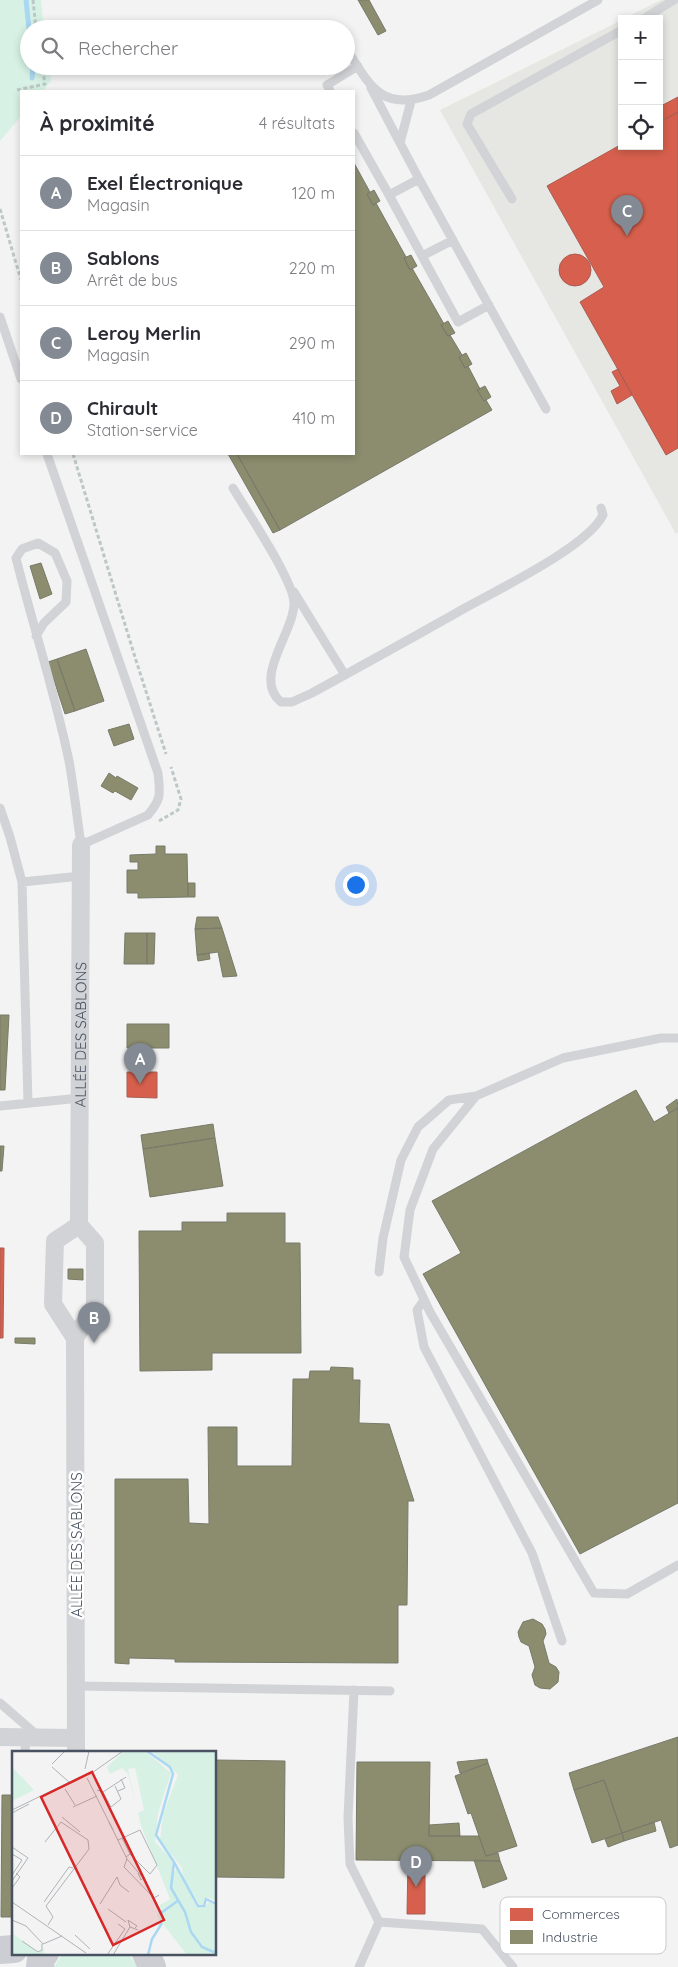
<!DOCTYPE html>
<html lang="fr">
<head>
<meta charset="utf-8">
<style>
  :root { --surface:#fff; --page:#f2f2f3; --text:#2b2b33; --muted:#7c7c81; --line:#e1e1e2; --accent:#848a93 }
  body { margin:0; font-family:Quicksand,sans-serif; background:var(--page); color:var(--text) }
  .controls { position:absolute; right:15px; top:15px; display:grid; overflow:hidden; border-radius:0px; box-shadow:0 2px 8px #0003 }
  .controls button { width:45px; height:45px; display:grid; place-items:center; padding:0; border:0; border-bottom:1px solid var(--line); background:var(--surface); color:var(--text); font:25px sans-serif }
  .you { position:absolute; left:355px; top:884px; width:18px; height:18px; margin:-12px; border:4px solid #fff; border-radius:50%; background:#1a73e8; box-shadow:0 0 0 8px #1a73e833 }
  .badge { display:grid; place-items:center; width:32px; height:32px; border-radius:50%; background:var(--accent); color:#fff; font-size:16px; font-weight:700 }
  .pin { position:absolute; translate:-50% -41px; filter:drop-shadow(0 1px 2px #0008) }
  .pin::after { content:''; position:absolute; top:26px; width:18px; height:15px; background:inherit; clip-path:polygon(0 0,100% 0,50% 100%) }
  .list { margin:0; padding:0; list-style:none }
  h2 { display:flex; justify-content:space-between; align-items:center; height:65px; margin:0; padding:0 20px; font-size:21px }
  h2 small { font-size:16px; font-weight:400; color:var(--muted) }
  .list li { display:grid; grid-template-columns:32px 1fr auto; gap:15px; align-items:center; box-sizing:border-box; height:75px; padding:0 20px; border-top:1px solid var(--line) }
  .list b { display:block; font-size:19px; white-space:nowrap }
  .list p { margin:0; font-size:16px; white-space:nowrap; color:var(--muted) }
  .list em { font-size:16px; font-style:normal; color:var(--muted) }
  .icon { flex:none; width:28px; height:28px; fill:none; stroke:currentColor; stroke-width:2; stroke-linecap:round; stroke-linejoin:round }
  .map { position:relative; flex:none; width:678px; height:1967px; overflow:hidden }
  .search { position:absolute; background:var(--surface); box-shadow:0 2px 8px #0003; left:20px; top:20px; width:335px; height:55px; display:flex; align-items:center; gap:12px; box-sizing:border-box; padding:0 18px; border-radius:28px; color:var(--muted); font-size:19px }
  .panel { position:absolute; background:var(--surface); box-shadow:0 2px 8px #0003; left:20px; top:90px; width:335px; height:365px; border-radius:0px }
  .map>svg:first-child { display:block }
</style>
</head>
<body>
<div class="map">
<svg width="678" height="1967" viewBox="0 0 678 1967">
  <rect width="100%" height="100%" fill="#f3f3f3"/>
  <path fill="#e6e6e2" d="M661,0H678V532L676,534L440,110L622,20V146H659V19H623Z"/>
  <path fill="#d7f2e5" d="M0,0H41L44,29H29V66H49L51,81L43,91H21V116L0,141Z
    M63,1953H128L137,1967H54Z"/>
  <path fill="#d6604d" stroke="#ab5c53" d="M678,97V112L663,120L659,113V107Z
    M678,112V448L666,455L580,302L604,287L547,186L622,144V146H659V123Z
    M559 270a16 16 0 1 1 32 0a16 16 0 1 1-32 0Z
    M618,369L632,395L617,404L611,391L620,386L612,372Z
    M127,1072H157V1098L127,1097Z
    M0,1248H4L3,1338H0Z
    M408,1860H425V1914H407Z"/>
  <path fill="#8c8c6e" stroke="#787b6a" d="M358,0H369L386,31L378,35Z
    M354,163L370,192L367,194L373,205L376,203L406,257L404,258L410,270L412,268L444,324L441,325L448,336L450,335L462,355L459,357L465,368L468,366L480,389L477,390L484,401L486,400L492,410L280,530L237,454H354Z
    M374,190L380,201L373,205L367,194Z
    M411,255L417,266L410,270L404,258Z
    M448,321L455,333L448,336L441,325Z
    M466,353L472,364L465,368L459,357Z
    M485,386L491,397L484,401L477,390Z
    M228,454H237L280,530L273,533Z
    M41,563L52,594L40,599L30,566Z
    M86,649L104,701L75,711L57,659Z
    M57,659L75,711L65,714L48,662Z
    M129,724L134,739L114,746L108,730Z
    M109,773L116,778L117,776L138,788L131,800L115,791L113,793L101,786Z
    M156,846H165V854H187L188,897L138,898V893H127V870H138V862H130V855L156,854Z
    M188,883H195V897H188Z
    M197,917H218L222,928L195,929Z
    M222,928L237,976L223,977L218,952L197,955L195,929Z
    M125,933H147V964H124Z
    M147,933H155L154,964H147Z
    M209,953L210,959L198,961L197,955Z
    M0,1015H9L5,1090H0Z
    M127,1024H169V1048H127Z
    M636,1090L654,1122L678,1108V1503L580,1554L423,1274L461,1253L432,1201Z
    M677,1099L678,1108L669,1113L666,1107Z
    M213,1124L215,1138L143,1149L141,1135Z
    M215,1138L223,1186L150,1197L143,1149Z
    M0,1146H4L2,1171H0Z
    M227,1213H285V1243H300L301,1353H212V1370L140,1371L139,1231H182V1222H227Z
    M68,1269H83V1280L68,1279Z
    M15,1338H35V1344L15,1343Z
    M331,1367L353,1368V1380H360L359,1423L389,1424L414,1501H408L407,1605H398V1663L175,1662V1659L129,1658V1664L115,1663V1479H188L189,1523L209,1524L208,1427H237V1466H292L293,1379H309L310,1371H330Z
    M533,1619L542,1624L545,1629L546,1634L543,1641L549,1663L556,1667L559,1672L558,1682L550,1689L540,1688L535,1685L532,1675L535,1667L529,1646L521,1642L519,1637L518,1632L523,1622Z
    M678,1737V1845L670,1848L661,1820L622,1833L604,1780L574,1790L569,1773Z
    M487,1759L488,1763L460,1773L457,1762Z
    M215,1760L285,1761L284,1878L215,1877Z
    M357,1762H430L429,1836H479L486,1856L498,1853L500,1861L356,1860Z
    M488,1763L517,1846L486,1856L471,1813L468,1814L455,1776Z
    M604,1780L622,1833L592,1843L574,1790Z
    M2,1795H14V1917H1Z
    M654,1822L656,1831L624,1841L622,1833Z
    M459,1823L460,1836H429V1825Z
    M622,1833L624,1841L608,1847L605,1839Z
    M474,1860L500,1861L507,1879L483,1888Z"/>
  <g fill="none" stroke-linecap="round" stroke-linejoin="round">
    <path stroke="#aad8f2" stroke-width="5" d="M26,0L29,29
      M32,78L33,66"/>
    <path stroke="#bcc8c7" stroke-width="3" stroke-dasharray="4 2.5" stroke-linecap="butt" d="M33,0L36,29
      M17,90L45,84L42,66
      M0,209L21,280
      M73,454L134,654L166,754
      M159,821L178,810L181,799L171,767"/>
    <path stroke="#d1d3d6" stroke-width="9" d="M643,19L674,0
      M346,48C369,84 380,112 429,95L598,0
      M371,88L400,143
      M330,91L327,85L358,66
      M354,133L389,195L419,179L400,143L411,101
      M419,179L546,409
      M389,195L422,256L453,240
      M512,199L467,124L471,114L622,30
      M422,256L458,322L489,305
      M0,317L21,379
      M233,488C246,510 294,581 294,603C294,633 252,678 281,702H292L312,693C363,665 414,637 465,608C499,589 587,547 603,515L601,508
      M294,592L345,675
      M36,636L44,623L66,602L67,581L55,553L38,543L22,549L16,558C33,626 55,693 69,761C74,789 77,817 81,845L148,815C162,798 160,794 158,773L47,454
      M0,808L10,837L22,882L81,876
      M22,882L28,1103
      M678,1038H661L563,1058L476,1096L433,1149L410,1210L404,1257L430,1312L594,1593L627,1594L678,1565
      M0,1106L80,1098
      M379,1272L383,1238L401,1160L418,1127L449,1100L476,1096
      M424,1300L417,1310L424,1347L532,1553L562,1641
      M76,1686L390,1691
      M354,1690L348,1818L350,1864L379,1922
      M0,1703L38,1736
      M25,1752L26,1737
      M359,1967L379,1922L482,1929L513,1967"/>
    <g stroke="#d1d3d6" stroke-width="18">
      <path d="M75,1338L53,1304L55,1241L79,1225"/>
      <path d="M0,1737L76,1738"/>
      <path id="s1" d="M76,1752L75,1338L95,1306V1243L79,1225L81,845"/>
    </g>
    <path stroke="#ccced3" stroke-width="28" d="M0,1950L14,1949
      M146,1953L152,1967
      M40,1967L41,1958L45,1953"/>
  </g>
  <g text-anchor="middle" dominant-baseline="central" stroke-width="5" stroke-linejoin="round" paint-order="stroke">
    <g font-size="15" fill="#485260" stroke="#fff">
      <text stroke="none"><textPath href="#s1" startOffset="729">ALLÉE DES SABLONS</textPath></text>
      <text transform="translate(76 1545) rotate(-90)">ALLÉE DES SABLONS</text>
    </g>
  </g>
  <g transform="translate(12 1751)">
    <rect width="204" height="204" fill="#f3f3f3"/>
    <path d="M112,0H133L159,22L146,62L143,91L160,109L161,124L165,116L184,155L191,157L197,151L204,155V204H175L145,165L148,154L158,148L129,75L126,62L132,59L123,17L116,18L124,53L116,23L110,17L98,23L95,16ZM140,0H204V150L194,146L191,153H187L171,126L170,117L148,90L151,63L166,24ZM0,16L22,39L0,50ZM0,182L27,202L31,197L33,204H0Z" fill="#d7f2e5"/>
    <path fill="none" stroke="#aad8f2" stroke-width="2.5" d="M135,0L158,16L161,23L144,84L162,111L159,137L173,161L179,181L190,196L204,202M162,111L186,155H192L194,148L204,153M149,162L167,149M136,204L140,188L150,172"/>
    <path fill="none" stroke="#afb3b8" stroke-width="1" d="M40,13L53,0M40,16L57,31M73,18L77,0M77,24L111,0M75,27L101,79M53,38L63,54M85,39L91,41L114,26M106,40L113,37L109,28M91,41L99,56L109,48L103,35M61,56L85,45M0,59L68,26M0,62L17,53M50,66L68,81M97,71L115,108L131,127L129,129L126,122M110,87L118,103M106,89L128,79L145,114L138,123L118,103L114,106M33,91L49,71L76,89L77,98L34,155L41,166L36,174M0,96L16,107L0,130M0,103L10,109L0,124M115,108L112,116L142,147L147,144M0,137L8,126L4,122M0,151L74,202M32,151L57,116L61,117M88,153L105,126L108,134L117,141M96,158L114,171M0,169L14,175L31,193L50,185M118,176L116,169L125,175L123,177M63,184L78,198M10,190L26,201L30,199V193M95,204L113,178L106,173M101,204L118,176L126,179"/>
    <path fill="#d62828" fill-opacity="0.15" stroke="#d62828" stroke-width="2.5" d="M80,21L152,169L101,194L29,46Z"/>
    <rect width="204" height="204" fill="none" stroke="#485260" stroke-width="2.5"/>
  </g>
  <rect x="500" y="1897" width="166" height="57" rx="8" fill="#fff" stroke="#c8cbcf" stroke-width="1"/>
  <rect x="510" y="1908" width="23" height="13" fill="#d6604d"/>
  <rect x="510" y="1930" width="23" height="14" fill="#8c8c6e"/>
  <g font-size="14" fill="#485260">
    <text x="542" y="1919">Commerces</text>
    <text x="542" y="1942">Industrie</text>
  </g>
</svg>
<div class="controls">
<button>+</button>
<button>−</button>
<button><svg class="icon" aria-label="locate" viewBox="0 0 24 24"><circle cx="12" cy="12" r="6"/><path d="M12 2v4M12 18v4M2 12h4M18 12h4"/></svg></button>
</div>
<div class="you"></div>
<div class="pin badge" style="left:140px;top:1084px">A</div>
<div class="pin badge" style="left:94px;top:1343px">B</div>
<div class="pin badge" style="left:627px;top:236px">C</div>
<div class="pin badge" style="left:416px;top:1887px">D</div>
<div class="search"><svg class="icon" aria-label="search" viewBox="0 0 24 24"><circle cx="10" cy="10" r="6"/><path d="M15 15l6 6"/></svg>Rechercher</div>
<section class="panel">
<h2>À proximité<small>4 résultats</small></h2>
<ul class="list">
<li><span class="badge">A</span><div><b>Exel Électronique</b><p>Magasin</p></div><em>120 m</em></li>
<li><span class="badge">B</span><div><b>Sablons</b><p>Arrêt de bus</p></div><em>220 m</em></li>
<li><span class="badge">C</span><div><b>Leroy Merlin</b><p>Magasin</p></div><em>290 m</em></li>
<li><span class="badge">D</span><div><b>Chirault</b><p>Station-service</p></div><em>410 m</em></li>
</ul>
</section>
</div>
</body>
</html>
